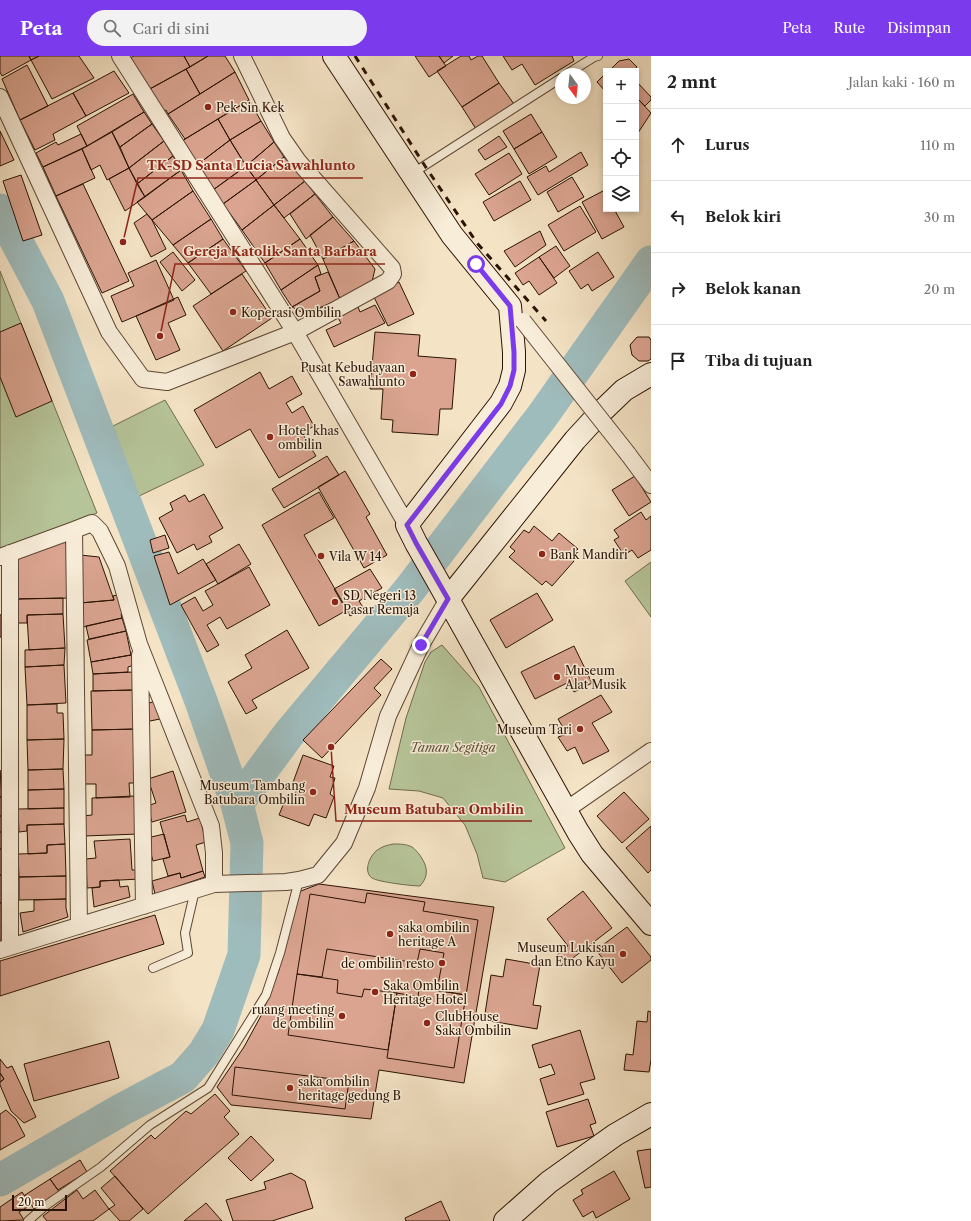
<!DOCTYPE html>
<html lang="id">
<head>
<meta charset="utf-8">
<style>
  :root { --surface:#fff; --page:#f2f2f2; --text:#222; --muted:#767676; --line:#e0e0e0; --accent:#7c3aed }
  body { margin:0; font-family:"Libre Caslon Text",serif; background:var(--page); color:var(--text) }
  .controls { position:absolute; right:12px; top:12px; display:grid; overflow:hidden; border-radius:0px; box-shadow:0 2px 6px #0003 }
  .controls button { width:36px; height:36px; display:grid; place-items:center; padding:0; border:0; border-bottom:1px solid var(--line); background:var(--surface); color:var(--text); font:20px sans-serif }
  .compass { position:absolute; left:555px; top:12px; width:36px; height:36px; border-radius:50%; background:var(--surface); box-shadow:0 2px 6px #0003; rotate:165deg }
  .scale { position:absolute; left:12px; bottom:10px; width:55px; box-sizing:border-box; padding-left:4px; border:2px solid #2b1304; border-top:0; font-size:11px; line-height:14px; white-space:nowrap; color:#2b1304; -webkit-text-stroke:3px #f8edd9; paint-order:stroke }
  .stop { position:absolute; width:12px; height:12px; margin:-9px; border:3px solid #7c3aed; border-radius:50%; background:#fff }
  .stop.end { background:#7c3aed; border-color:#fff; box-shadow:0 1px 4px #0008 }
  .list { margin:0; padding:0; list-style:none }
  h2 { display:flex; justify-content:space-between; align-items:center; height:52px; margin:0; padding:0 16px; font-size:17px }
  h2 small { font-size:13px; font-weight:400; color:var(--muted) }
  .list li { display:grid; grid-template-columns:26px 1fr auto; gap:12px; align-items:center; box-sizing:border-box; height:72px; padding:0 16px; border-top:1px solid var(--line) }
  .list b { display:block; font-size:15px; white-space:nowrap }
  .list em { font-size:13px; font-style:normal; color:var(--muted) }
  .icon { flex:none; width:22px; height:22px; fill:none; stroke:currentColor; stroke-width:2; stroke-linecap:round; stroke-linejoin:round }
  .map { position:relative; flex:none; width:651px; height:1165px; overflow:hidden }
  header { display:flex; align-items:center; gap:24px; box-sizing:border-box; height:56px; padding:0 20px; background:var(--accent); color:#fff }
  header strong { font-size:19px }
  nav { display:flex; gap:22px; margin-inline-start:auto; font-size:14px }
  .search { width:280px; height:36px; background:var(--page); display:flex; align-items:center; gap:10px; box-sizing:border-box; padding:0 14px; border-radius:22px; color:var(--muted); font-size:15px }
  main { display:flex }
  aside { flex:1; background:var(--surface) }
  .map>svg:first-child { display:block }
</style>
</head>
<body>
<header>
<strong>Peta</strong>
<div class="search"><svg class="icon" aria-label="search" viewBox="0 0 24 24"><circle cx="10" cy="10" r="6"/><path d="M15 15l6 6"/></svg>Cari di sini</div>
<nav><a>Peta</a><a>Rute</a><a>Disimpan</a></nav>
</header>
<main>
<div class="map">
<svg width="651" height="1165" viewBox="0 0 651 1165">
  <rect width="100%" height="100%" fill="#f4e3c5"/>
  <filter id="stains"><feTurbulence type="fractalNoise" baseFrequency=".005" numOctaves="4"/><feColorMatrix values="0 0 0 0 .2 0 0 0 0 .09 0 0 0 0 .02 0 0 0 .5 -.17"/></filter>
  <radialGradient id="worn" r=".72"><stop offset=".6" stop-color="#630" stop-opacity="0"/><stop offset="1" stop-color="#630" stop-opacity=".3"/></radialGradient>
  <path fill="#b6c599" stroke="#706c4e" d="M0,215L97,457L0,492Z
    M165,344L204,409L137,441L113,370Z
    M651,506V561L625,525Z
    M442,589L479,631L565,792L505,826L483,822L477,798L465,769L443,742L419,735L389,733L406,662L425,606L431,596Z
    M393,788C400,788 406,788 412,791C415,793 417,796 419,798C427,809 430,819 420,830C412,830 378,826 372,822C362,815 371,797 379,793C383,790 389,789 393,788Z"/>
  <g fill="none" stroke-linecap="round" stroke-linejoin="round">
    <path stroke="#9fbcbd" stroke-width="33" d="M0,154L48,245L201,645L237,748L247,787L244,899L218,974L204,997L183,1021L121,1054L0,1124
      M237,748L288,679L410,533L543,359L651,206"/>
  </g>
  <path fill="#daa490" stroke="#2b1304" d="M0,0H29L31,4L2,20L0,16Z
    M29,0H39L31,4Z
    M39,0H79L94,22L52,43L31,4Z
    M134,0H184L190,11L148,34L130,2Z
    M184,0H208L190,11Z
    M208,0H225L235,16L200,38L186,13Z
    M415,0H439L446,10L429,21Z
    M439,0H453L444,7Z
    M461,0H469L471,4L478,0H482L499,27L462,51L437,15Z
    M503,0H572L574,5L535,29L522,8L512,14Z
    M629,3L637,11L632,15H609L619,5Z
    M27,9L48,50L20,64L2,23Z
    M186,13L200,38L168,58L166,54L161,56L148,34Z
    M114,15L129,37L86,60L73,37Z
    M235,16L249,44L185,83L168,58Z
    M606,17V36L597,26Z
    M636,25L651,41V44L645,50L639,44L636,46Z
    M499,27L514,48L476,73L462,51Z
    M73,37L86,60L53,78L55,84L35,94L20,64Z
    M133,38L144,56L87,90L77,70Z
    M249,44L261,65L230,84L218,63Z
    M639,44L651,57L636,80V46Z
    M144,56L152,68L120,91L112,76Z
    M531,58L542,76L514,93L503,75Z
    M218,63L230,84L197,109L182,85Z
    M261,65L274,86L246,110L230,84Z
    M152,68L164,85L129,112L120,91Z
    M0,75L14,104L0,110Z
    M112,76L129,112L107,124L100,109L91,114L82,93Z
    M542,76L557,101L529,118L514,93Z
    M81,78L87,90L43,111L36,97L56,86L58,89Z
    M499,80L507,91L485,104L478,94Z
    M230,84L246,110L213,134L197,109Z
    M164,85L173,100L137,128L129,112Z
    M274,86L284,101L256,124L246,110Z
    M82,93L95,122L56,140L43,111Z
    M581,96L588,109L538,139L527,121L546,110L549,116Z
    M509,97L522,118L489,139L475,118Z
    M173,100L181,114L145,141L137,128Z
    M284,101L305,125L274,149L256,124Z
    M246,110L256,124L223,148L213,134Z
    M129,112L145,141L125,155L109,123Z
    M181,114L193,135L152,164L137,146Z
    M21,119L42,179L23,185L3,125Z
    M572,121L584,141L558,156L547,136Z
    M256,124L274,149L242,174L223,148Z
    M305,125L315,138L284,162L274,149Z
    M520,125L531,144L494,165L483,146Z
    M83,128L129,225L102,237L56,140Z
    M193,135L211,163L173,189L152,164Z
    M603,135L606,139V153H614L624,171L602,183L582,146Z
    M315,138L333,161L306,183L290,158Z
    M274,149L300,183L265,207L242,174Z
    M580,150L596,176L564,195L548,169Z
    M147,158L152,164L166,193L151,201L134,167Z
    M333,161L354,185L323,203L310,179Z
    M211,163L223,183L188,207L173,189Z
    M540,175L546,189L515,211L504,195Z
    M223,183L246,215L211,238L188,207Z
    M300,183L318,209L281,234L265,207Z
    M354,185L375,213L371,230L340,243L323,203Z
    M556,190L570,210L554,222L539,201Z
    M173,196L195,224L182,235L160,206Z
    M598,196L614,221L592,235L588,228L581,233L569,215Z
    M539,201L557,227L539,239L529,225L523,229L515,217Z
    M156,204L174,244L122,266L111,240L134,230L128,217Z
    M318,209L321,218L315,221L320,235L292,251L281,234Z
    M328,216L340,243L305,258L292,251L320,235L315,221Z
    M242,218L272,262L223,295L193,250Z
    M399,226L414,258L388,270L373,239Z
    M178,241L186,259L168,267L180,294L156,304L136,260Z
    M375,249L385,267L334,291L326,274L341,267L337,260L358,251L360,256Z
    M21,267L52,345L16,361L0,321V276Z
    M375,276L420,279L418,300L456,303L452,353H440L438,379L392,376L393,364L381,363L383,333H370Z
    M637,281H649L651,284V303L648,305H639L632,299L630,289Z
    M260,316L269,333L292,320L302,338L286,347L292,357L303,350L314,370L302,377L316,400L279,422L250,373L216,392L194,354Z
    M327,400L339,419L284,452L272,433Z
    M345,415L370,458L366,461L387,499L364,512L318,431Z
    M635,420L651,446L629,460L612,434Z
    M319,436L334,462L304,479L347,554L319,570L262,469Z
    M204,438L223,472L209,480L212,486L197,494L194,488L177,497L159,462L173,454L170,447L185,439L189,446Z
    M641,456L646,464L651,460V494L638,502L632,494L624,499L614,484L619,481L614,474Z
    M534,470L552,485L559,477L578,493L570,501L574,505L552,530L546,525L542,529L509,501L515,495L510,491L524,474L529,477Z
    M165,479L169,492L153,497L150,484Z
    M64,486L71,493L72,542L16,543V500Z
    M239,488L251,508L218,528L206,508Z
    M169,496L178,518L203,503L216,524L170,549L154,500Z
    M80,499L99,501L114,544L80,547Z
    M249,511L270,549L227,573L220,561L207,569L219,589L207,596L181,549L195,541L203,555L213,549L205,535Z
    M370,513L382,532L359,545L364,553L350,560L334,533Z
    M537,537L553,564L506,592L490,564Z
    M117,539L123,558H121L122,562L79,572L80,547L114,544L113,540Z
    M63,542V558L27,559V567H16V543Z
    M4,558L6,581H0V559Z
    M63,558L65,592L29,594L27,559Z
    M122,562L126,575L89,583L86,570Z
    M287,574L309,612L252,644L257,652L246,658L228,626L252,612L245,599Z
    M126,575L131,599L91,606L87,584Z
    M574,590L592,627L574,636L569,626L535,643L521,616Z
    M65,592L64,609L25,611V594Z
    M131,599L134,609L128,611V616L93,618L91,606Z
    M381,603L392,613L374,632L381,639L322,702L303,684Z
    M64,609L66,647L27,649L25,611Z
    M133,616L134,634L93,635V618Z
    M134,634L137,673L92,674L91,635Z
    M601,639L612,656L592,667L609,695L583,708L575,691L567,695L558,681L567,678L558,663Z
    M156,645L160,663L145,666L142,649Z
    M57,648V657H63L64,683L27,684V649Z
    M137,673L139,727H129L130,741L96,742V728H84V699H92V674Z
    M64,683L63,713L28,714L27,684Z
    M303,699L334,710L330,721L335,722L330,738L334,741L326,762L314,758L309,770L279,759L287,739L293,742L297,733L291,732Z
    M63,713L64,733L28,734V714Z
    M0,714L2,741H0Z
    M173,715L186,756L152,766L147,750L156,747L148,723Z
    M64,733V752L28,753V734Z
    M624,736L649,763L622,787L597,760Z
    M134,740L139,778L84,780L83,760L92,759V742Z
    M0,741H2V760H0Z
    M64,752V768L27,769V775L19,776L18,753Z
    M185,759L187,766L200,762L206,786L196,789L203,815L181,822L180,817L168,820L163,803L170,801L160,766Z
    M0,760H2V776H0Z
    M64,768L65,788L47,789V797L28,798L27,769Z
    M651,770V814L648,817L626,792Z
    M0,776H2V793H0Z
    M164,778L170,801L153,805L147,782Z
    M130,783L132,814H139L140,823L100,825V831L87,832L86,803L96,802L94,785Z
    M65,788L66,820L19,821L18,798L47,797V789Z
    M0,793H2L3,819H0Z
    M203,815L205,821L155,838L152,825L180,817L181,822Z
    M0,819H3V846L0,847Z
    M66,820V843L19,844V821Z
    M119,824L120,831L128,830L130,841L94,851L92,832L100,831V825Z
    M319,828L494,851L464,1027L379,1014L371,1063L231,1049L217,1031L244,991L262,958L279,914L290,845L301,835Z
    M583,835L612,872L565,908L557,899L568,890L547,863Z
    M367,837L425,846L423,855L478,864L466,939L437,934L444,897L420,893L417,907L327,893L322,921L297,918L310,838L365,847Z
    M66,843V852L68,861L23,876L20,857L34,855V844Z
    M3,846L5,883L0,885V847Z
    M155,859L164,888L0,940V905Z
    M627,871L651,901V904L622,927L596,894Z
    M506,903L540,909L533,949L541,950L537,973L484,964L491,919L503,921Z
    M297,918L338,924L337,937L362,941L364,933L397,937L388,994L288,979Z
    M419,932L466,939L454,1012L387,1002L397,937L418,941Z
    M648,955L651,956V1004L649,1016L624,1014L626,998L633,999L637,965L647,966Z
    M580,974L595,1023L580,1027L584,1038L548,1049L540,1023L555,1018L551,1008L539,1012L532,989Z
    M109,985L119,1022L34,1045L24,1008Z
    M0,1003L7,1012L12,1010L36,1061L24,1067L11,1055L0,1029V1026L4,1023L0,1017Z
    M235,1011L349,1025L345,1053L232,1039Z
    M0,1017L4,1023L0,1026Z
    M215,1038L230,1055L224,1061L239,1078L148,1158L110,1115L151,1079L155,1083L186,1055L191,1058Z
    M588,1043L596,1067L590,1069L594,1080L557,1091L546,1056Z
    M6,1054L16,1063L25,1080L0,1094V1058Z
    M251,1080L274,1104L251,1125L228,1102Z
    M651,1093V1131L645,1132L637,1095Z
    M80,1104L87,1116L58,1134L50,1123Z
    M614,1115L630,1143L596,1162L593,1155L583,1161L573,1144L583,1138L581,1134Z
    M291,1117L305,1125L313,1152L272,1165H233L226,1144L266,1133L264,1126Z
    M115,1120L143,1153L129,1165H120L109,1153L115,1149L101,1132Z
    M50,1123L60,1137L34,1153L25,1139Z
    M77,1134L83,1143L95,1134L109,1153L93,1165H47L43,1160Z
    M22,1136L31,1149L19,1156L24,1164L0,1165V1151Z
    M441,1145L450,1165H406L405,1162Z
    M206,1147L222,1165H184Z"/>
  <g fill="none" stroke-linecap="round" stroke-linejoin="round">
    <g stroke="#5d4734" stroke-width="10">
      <path id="lane" d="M567,18L594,1L598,0
        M413,117L561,22
        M153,912L188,897L185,877L195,834
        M28,1165L45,1150L101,1111L150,1069L208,1032L266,939L280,897L299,824"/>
    </g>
    <g stroke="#5d4734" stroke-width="18">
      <path id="street" d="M120,0L295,276L407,469
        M0,41L109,276L143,323L167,326L295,276L388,225L393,218L392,212L298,105L282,82L242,0
        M628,398L651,429
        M74,474L92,467L100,475L117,510L139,588L211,770L214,797V828
        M0,501L74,474L79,870
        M140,599L144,850
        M566,754L651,695
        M10,891V497
        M0,894L214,828L286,826L299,824L318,819L344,787L367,732L388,660L421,589L448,543"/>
    </g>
    <g stroke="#2b1304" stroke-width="24">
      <path id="secondary" d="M334,0L452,179L510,250L514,296V314L510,330L501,347L407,469L416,487L436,522L578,776L592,798L651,868
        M448,543L575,384L598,359L624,334L651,318
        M505,1165L549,1126L615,1079L651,1058"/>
    </g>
    <use href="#lane" stroke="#f8edd9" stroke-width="8"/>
    <use href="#street" stroke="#f8edd9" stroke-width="16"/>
    <use href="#secondary" stroke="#f8edd9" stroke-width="22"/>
    <path stroke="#2b1304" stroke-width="3" stroke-dasharray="7 7" stroke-linecap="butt" d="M355,0L425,110L477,187L546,265"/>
    <g stroke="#5d4734" stroke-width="18" stroke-linecap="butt">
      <path id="street-bridge" d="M523,265L628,398"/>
    </g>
    <use href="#street-bridge" stroke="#f8edd9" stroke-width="16"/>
  </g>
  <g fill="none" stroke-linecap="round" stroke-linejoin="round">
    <path stroke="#7c3aed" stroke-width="5" d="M421,589L448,543L416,487L407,469L501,348L510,330L514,314V296L510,250L476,208"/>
  </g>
  <g fill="#8f2418" stroke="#f8edd9" stroke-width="1.5">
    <circle cx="208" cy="51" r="4"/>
    <circle cx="233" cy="256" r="4"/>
    <circle cx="413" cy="318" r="4"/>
    <circle cx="270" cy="381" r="4"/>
    <circle cx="542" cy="498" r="4"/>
    <circle cx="321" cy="500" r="4"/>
    <circle cx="335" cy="546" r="4"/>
    <circle cx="557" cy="621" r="4"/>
    <circle cx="580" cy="673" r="4"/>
    <circle cx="313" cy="736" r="4"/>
    <circle cx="390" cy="878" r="4"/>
    <circle cx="623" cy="898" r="4"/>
    <circle cx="442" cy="907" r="4"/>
    <circle cx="375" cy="936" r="4"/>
    <circle cx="342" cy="960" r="4"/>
    <circle cx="427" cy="967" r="4"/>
    <circle cx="290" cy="1032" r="4"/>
  </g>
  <g text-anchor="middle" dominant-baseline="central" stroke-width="3" stroke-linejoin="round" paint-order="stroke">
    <g font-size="12" fill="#2b1304" stroke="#f8edd9" text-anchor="start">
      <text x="216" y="51">Pek Sin Kek</text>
      <text x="241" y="256">Koperasi Ombilin</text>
      <text x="405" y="311" text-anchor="end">Pusat Kebudayaan<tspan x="405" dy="14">Sawahlunto</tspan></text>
      <text x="278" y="374">Hotel khas<tspan x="278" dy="14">ombilin</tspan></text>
      <text x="550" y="498">Bank Mandiri</text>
      <text x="329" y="500">Vila W 14</text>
      <text x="343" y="539">SD Negeri 13<tspan x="343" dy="14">Pasar Remaja</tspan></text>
      <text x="565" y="614">Museum<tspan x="565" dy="14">Alat Musik</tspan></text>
      <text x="572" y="673" text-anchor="end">Museum Tari</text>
      <text x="305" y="729" text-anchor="end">Museum Tambang<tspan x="305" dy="14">Batubara Ombilin</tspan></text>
      <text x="398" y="871">saka ombilin<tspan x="398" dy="14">heritage A</tspan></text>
      <text x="615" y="891" text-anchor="end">Museum Lukisan<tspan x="615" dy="14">dan Etno Kayu</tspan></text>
      <text x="434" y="907" text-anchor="end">de ombilin resto</text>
      <text x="383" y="929">Saka Ombilin<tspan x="383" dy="14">Heritage Hotel</tspan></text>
      <text x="334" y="953" text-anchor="end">ruang meeting<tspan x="334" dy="14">de ombilin</tspan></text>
      <text x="435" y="960">ClubHouse<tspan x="435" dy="14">Saka Ombilin</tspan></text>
      <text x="298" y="1025">saka ombilin<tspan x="298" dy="14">heritage gedung B</tspan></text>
    </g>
    <g font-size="12" font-style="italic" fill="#5c5138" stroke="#f8edd9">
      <text x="453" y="691">Taman Segitiga</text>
    </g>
  </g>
  <path fill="none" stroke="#8f2418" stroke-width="1.5" d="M123 186L138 122H363M160 280L175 208H385M331 691L336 765H532"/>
  <g fill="#8f2418" stroke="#f8edd9" stroke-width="1.5">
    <circle cx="123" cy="186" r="4"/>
    <circle cx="160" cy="280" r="4"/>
    <circle cx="331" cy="691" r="4"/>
  </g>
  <g font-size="13" text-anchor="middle" font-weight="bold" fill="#8f2418" stroke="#f8edd9" stroke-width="3" stroke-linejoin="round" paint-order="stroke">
    <text x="251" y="114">TK-SD Santa Lucia Sawahlunto</text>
    <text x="280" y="200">Gereja Katolik Santa Barbara</text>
    <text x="434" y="758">Museum Batubara Ombilin</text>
  </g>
  <rect width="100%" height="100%" filter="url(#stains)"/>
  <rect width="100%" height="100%" fill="url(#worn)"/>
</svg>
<div class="controls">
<button>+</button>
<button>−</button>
<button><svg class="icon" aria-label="locate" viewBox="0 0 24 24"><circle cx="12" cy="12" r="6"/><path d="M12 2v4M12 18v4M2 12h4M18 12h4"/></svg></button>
<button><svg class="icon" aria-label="layers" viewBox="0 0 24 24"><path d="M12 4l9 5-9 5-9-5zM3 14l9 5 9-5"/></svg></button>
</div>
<svg class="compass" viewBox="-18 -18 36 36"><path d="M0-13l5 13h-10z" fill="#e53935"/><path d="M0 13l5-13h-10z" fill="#767676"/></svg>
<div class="scale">20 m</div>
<div class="stop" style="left:476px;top:208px"></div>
<div class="stop end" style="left:421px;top:589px"></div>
</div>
<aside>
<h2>2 mnt<small>Jalan kaki · 160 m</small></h2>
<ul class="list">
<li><svg class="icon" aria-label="ahead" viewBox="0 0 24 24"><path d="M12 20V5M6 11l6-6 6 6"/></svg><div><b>Lurus</b></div><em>110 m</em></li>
<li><svg class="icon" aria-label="left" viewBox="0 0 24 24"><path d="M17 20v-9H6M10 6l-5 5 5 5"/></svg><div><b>Belok kiri</b></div><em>30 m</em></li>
<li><svg class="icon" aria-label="right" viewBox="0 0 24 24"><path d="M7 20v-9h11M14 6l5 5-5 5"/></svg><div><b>Belok kanan</b></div><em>20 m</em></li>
<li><svg class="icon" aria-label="arrive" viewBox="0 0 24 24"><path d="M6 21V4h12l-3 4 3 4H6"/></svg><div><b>Tiba di tujuan</b></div></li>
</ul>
</aside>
</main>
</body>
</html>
